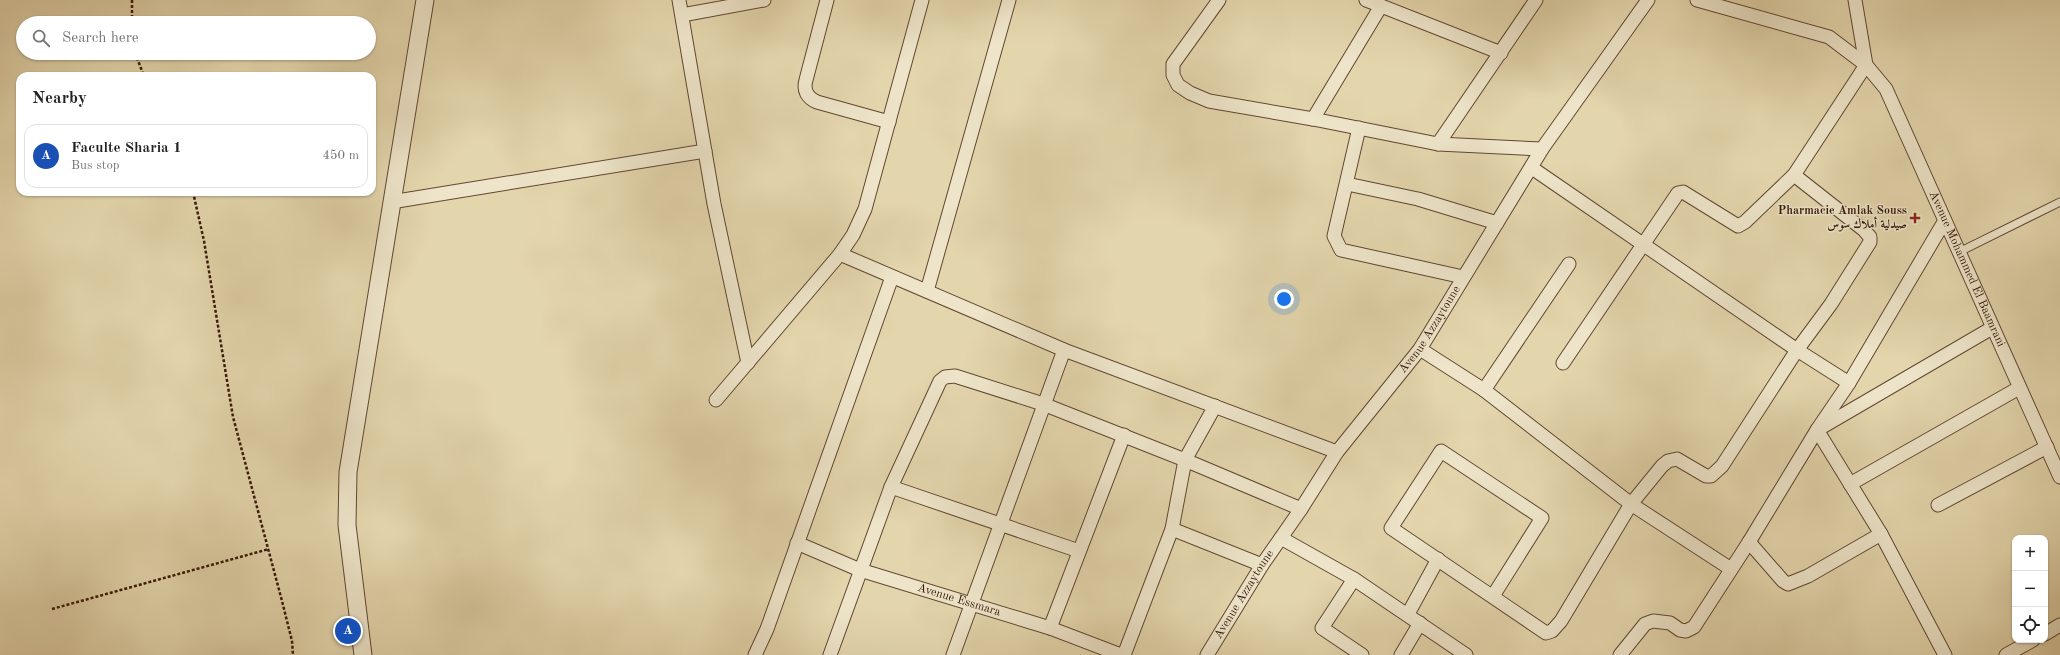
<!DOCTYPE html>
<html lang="en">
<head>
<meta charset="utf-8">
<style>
  :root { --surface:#fff; --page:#f2f2f2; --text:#222; --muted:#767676; --line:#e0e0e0; --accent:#b45309 }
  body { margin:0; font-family:"Old Standard TT",Amiri,serif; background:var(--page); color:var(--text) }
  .controls { position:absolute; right:12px; bottom:12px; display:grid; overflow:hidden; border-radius:8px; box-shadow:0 1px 3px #0004 }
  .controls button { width:36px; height:36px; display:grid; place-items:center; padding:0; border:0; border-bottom:1px solid var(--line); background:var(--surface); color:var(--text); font:20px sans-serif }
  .you { position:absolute; left:1284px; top:299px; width:14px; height:14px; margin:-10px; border:3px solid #fff; border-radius:50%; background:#1a73e8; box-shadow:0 0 0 6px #1a73e833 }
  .badge { display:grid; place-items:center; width:26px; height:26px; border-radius:50%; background:var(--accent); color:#fff; font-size:13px; font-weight:700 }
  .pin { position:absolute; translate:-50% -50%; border:2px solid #fff; box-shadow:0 1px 4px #0006 }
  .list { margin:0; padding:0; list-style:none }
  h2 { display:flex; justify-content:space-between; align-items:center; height:52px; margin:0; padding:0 16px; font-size:17px }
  h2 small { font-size:13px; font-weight:400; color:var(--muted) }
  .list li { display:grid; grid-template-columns:26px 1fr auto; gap:12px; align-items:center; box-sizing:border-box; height:64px; margin:0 8px 8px; padding:0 8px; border:1px solid var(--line); border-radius:12px }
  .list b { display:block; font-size:15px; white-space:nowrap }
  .list p { margin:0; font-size:13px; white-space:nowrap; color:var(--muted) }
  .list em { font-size:13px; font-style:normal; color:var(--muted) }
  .icon { flex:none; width:22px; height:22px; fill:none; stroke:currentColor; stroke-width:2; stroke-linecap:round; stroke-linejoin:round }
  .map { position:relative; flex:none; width:2060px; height:655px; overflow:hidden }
  .search { position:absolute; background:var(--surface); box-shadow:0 1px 3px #0004; left:16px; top:16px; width:360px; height:44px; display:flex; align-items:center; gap:10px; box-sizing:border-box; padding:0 14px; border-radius:22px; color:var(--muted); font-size:15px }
  .panel { position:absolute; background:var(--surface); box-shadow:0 1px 3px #0004; left:16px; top:72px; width:360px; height:124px; border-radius:12px }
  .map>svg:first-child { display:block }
</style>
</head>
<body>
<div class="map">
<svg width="2060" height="655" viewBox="0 0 2060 655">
  <rect width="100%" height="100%" fill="#e3d5ac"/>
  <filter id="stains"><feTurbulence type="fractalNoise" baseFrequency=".005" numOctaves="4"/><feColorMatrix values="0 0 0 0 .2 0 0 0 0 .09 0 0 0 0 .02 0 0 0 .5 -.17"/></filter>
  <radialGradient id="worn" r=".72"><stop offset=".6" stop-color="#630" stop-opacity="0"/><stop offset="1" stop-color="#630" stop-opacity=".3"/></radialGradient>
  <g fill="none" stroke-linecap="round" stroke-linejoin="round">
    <g stroke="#624732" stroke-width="9">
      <path id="service" d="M1959,252L2060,202"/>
    </g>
    <g stroke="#624732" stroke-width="15">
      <g id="minor">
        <path d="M679,0L714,204L748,363"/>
        <path d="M827,0L806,80C803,90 807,98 817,102L889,122"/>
        <path d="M1219,0L1173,64V75L1178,85L1190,93L1209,101L1313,119L1438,144L1542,149"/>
        <path d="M1366,0L1501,53"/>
        <path id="s1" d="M1697,0L1829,37L1866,65L1886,89L2060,477"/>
        <path d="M682,15L764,0"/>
        <path d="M1313,119L1381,6"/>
        <path d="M1359,128L1334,236L1341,250L1463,277"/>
        <path d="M1438,144L1536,0"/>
        <path d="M1532,168L1797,350L1849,383"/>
        <path d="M1347,184L1418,199L1497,223"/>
        <path d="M391,202L705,151"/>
        <path d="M840,254L1064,350L1337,452"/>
        <path d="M927,291L1009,0"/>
        <path d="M1420,349L1484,390L1631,504L1731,569"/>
        <path d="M1563,363L1678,193L1683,192L1738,226L1745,222L1794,175L1866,65L1855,0"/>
        <path d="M1484,390L1569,264"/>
        <path d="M716,400L840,254L853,235L865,209L922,0"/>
        <path d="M1850,484L2019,388"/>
        <path d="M891,487L1079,551"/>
        <path d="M1938,505L2047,447"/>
        <path d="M1172,529L1262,565"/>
        <path d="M1281,538L1354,579L1466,655"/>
        <path d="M1749,542L1783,581L1788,584L1808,576L1881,534"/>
        <path id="s2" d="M797,543L860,570L1050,628L1121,655"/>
        <path d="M1354,579L1322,628L1362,655"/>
        <path d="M1493,596L1542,518L1441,451L1391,528L1546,633L1552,631L1561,621L1631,504L1662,466L1668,461L1677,459L1706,476H1711L1722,466L1797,350L1831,304L1870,242V237L1864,230L1794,175"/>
        <path d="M1408,614L1438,559"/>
        <path d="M1050,628L1124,435"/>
        <path d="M2045,634L2060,625"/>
        <path d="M755,655L767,629L892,277"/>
        <path d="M830,655L891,487L940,381L945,377L955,376L1043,404L1185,460L1301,509"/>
        <path d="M953,655L1064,350"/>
        <path d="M1124,655L1172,529L1185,460L1215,406"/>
        <path id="s3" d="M1207,655L1262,565L1301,509L1337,452L1420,349L1542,149L1648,0"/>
        <path d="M1401,655L1420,623"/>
        <path d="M1620,655L1645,624L1653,621L1670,623L1680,630L1686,631L1694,627L1749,542L1817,430L1849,383L1944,222"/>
        <path d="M1945,655L1881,534L1817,430L1992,328"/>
        <path d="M2006,655L2033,640"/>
      </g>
    </g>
    <g stroke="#624732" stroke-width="19">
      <path id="tertiary" d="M363,655L347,525L348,472L425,0"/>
    </g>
    <path stroke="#371809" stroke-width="2.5" stroke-dasharray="3 2" stroke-linecap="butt" d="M132,23V0
      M135,53L144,76
      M193,192L204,241L233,417L282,601L292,641L293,655
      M52,609L269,549"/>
    <use href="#service" stroke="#ede4c9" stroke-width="7"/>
    <use href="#minor" stroke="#ede4c9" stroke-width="13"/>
    <use href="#tertiary" stroke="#ede4c9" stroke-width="17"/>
  </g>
  <path fill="#8f2418" stroke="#ede4c9" stroke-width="1.5" d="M1913 212h4v4h4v4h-4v4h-4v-4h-4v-4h4z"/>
  <g text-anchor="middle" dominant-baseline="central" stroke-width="3" stroke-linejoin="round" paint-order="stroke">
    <g font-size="12" font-weight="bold" fill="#371809" stroke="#ede4c9" text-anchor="end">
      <text x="1907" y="211">Pharmacie Amlak Souss<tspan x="1907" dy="14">صيدلية أملاك سوس</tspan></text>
    </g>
    <g font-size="12" fill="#371809" stroke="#ede4c9">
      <text stroke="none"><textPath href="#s1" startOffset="412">Avenue Mohammed El Baamrani</textPath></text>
      <text stroke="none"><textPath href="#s3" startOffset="395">Avenue Azzaytoune</textPath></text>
      <text stroke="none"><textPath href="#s3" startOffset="71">Avenue Azzaytoune</textPath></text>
      <text stroke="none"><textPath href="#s2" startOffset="172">Avenue Essmara</textPath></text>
    </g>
  </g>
  <rect width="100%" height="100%" filter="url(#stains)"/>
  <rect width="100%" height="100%" fill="url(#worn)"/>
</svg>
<div class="controls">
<button>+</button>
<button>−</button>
<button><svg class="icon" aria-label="locate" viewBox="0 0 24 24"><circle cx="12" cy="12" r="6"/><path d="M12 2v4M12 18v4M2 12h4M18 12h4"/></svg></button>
</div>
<div class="you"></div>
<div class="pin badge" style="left:348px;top:631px;background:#1a4fb4">A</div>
<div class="search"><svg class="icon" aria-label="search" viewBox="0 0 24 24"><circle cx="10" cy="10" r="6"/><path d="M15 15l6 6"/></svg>Search here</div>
<section class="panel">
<h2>Nearby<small></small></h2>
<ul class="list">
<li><span class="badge" style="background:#1a4fb4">A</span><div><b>Faculte Sharia 1</b><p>Bus stop</p></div><em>450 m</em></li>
</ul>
</section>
</div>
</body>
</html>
